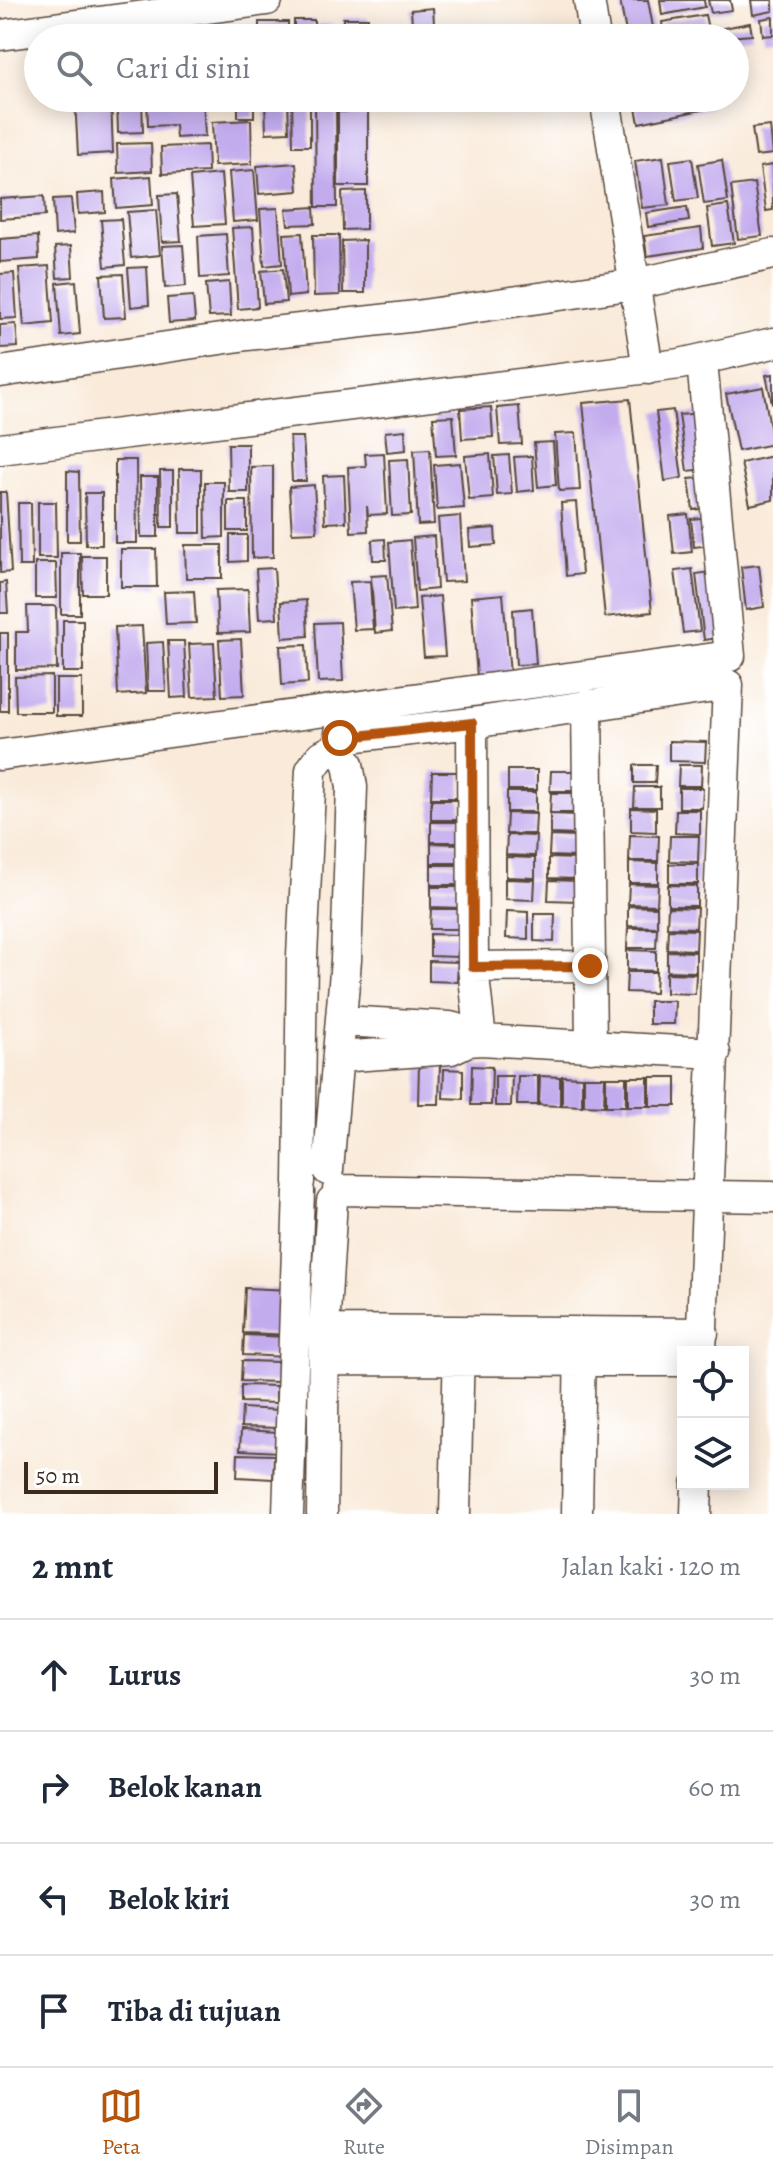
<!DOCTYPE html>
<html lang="id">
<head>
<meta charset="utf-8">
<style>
  :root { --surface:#fff; --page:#f6f6f7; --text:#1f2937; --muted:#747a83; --line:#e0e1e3; --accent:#b45309 }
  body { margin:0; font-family:Alegreya,serif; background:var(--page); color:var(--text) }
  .controls { position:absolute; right:24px; bottom:24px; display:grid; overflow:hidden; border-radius:0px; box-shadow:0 4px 20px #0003 }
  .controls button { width:72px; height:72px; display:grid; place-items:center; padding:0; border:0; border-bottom:2px solid var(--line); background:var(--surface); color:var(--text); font:40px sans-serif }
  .scale { position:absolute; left:24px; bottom:20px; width:194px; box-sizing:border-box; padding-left:8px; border:4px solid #3b2a1e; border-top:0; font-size:22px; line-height:28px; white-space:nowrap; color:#3b2a1e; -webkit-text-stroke:6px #fff; paint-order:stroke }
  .stop { position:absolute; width:24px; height:24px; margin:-18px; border:6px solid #b45309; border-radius:50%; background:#fff }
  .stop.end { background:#b45309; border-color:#fff; box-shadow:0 2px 8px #0008 }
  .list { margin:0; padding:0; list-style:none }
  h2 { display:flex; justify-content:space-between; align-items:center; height:104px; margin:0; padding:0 32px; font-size:34px }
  h2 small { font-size:26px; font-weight:400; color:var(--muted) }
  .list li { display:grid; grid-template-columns:52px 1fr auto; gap:24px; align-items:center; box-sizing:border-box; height:112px; padding:0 32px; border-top:2px solid var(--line) }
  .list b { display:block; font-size:30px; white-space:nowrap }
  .list em { font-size:26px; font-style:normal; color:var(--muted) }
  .icon { flex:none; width:44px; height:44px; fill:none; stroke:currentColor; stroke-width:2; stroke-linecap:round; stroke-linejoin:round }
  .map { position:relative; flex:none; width:773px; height:1514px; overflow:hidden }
  .search { position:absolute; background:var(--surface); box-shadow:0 4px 20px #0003; left:24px; right:24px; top:24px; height:88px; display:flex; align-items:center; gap:20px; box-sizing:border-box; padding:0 28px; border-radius:44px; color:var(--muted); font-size:30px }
  .sheet { height:552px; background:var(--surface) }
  nav { display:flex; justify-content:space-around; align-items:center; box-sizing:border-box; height:112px; border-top:2px solid var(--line); background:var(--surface); font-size:22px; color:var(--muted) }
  nav a { display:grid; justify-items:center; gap:4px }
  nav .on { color:var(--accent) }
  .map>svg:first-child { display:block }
</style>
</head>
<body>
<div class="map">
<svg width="773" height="1514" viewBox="0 0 773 1514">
  <rect width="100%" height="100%" fill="#fff"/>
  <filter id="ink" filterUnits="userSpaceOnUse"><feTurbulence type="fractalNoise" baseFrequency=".0125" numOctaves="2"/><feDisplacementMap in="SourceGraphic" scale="16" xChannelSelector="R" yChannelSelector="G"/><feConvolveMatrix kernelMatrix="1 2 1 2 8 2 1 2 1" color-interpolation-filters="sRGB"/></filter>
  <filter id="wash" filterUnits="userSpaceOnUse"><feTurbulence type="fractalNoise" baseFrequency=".006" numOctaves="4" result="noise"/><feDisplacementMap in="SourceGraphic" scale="32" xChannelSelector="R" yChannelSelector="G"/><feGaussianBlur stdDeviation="1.8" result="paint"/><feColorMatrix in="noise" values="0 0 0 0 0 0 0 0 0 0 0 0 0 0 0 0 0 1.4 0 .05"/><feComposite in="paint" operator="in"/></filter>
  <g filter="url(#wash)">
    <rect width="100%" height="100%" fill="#f9ead9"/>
    <g id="blocks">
      <path fill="#c3acee" d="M620,0H648L655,38H627Z
        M660,0H704L705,7L662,15Z
        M708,0H730L732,10L711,13Z
        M751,0H773V11L753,15Z
        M433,8L435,38H413L411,10Z
        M705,15L710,38H664L662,22Z
        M773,17V35L763,36L761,19Z
        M343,18H368V38H343Z
        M294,20H314V38H294Z
        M259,22H288V38H259Z
        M750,23L752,35L715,38L713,30Z
        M333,24V38H316V25Z
        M398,27L399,38H376V29Z
        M464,28V38H442L441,30Z
        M254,30V38H206V31Z
        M75,98H111L113,153L78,155Z
        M117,98H142L143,132L118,133Z
        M147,98H203L205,136L176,138L175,125L148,126Z
        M238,98H254V117H238Z
        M265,98H288L289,132L266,133Z
        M292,98H310V146H293Z
        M634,98H709L711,108L639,123Z
        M336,99L337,207H316L315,100Z
        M368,111V186H338V112Z
        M251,120L252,164L214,166L212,122Z
        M770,126L773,154L756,156L752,128Z
        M151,143L152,171L118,173L117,144Z
        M207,145L208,172L162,174L161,147Z
        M663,157L669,205L642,208L635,161Z
        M692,158L698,198L676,201L670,161Z
        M722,160L728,201L704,204L698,164Z
        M296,163L298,191L259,194L257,166Z
        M773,165V210L766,211L760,167Z
        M254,170L258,220L233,222L229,172Z
        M221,174L225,224L194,226L190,177Z
        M151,176L153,205L116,208L114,179Z
        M754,183L762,236L738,239L731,186Z
        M366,191V229L343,230L342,192Z
        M104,192L105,212L78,214L77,194Z
        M177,194L181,241L162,242L159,195Z
        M44,196L45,216L0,219V199Z
        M71,198L74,233L55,235L53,199Z
        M728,205L734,243L712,246L707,208Z
        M314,207L315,224L288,225L286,209Z
        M687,207L689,221L648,227L646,213Z
        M278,208L282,264L264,266L260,209Z
        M156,210L160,255L131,258L127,212Z
        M121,219L125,265L105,267L101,220Z
        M253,227L258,307L238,309L232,228Z
        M701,228L703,248L647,256L644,236Z
        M302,233L306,295L288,297L284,234Z
        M226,234L229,276L200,278L198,236Z
        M313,235H339L340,295L314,296Z
        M38,236L39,259L0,262V239Z
        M365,240V293H343L342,241Z
        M183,245L186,286L165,288L162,246Z
        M71,246L73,277L57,278L55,247Z
        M49,266L53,323L24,326L19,268Z
        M147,267L149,305L131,307L128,268Z
        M283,269L286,302L264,304L261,271Z
        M14,273L17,318L0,319V274Z
        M123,274L126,317L104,318L101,275Z
        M76,281L80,334L61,336L57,283Z
        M229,282L231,316L209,317L206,284Z
        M193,296L195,321L169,323L167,298Z
        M16,324L18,347L0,348V325Z
        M773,374V403H772L766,375Z
        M763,387L773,444L738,451L726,394Z
        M630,399L652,612L605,617L583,403Z
        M519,406L522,444L500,445L497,408Z
        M491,407L493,437L462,439L460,409Z
        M673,410L682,478L665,481L656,412Z
        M701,413L708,469L687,471L679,415Z
        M453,416L456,455L436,456L433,417Z
        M405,430L406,450L387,452L385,432Z
        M576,433L580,490L559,491L555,434Z
        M290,437H303L306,481H292Z
        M553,442L556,485L538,487L534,443Z
        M228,444H248V492H229Z
        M430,449L434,524L418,525L414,450Z
        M384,453L387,514L368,515L367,506L368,531L351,532L348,467L366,466L365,454Z
        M490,454L493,498L469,500L465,456Z
        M509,455L512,494L497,495L494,456Z
        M532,456L534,490L517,492L514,457Z
        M773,456V500L750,505L741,463Z
        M408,459L411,515L392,516L389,460Z
        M115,460H136L137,543H115Z
        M460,463L464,508L437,510L434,465Z
        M273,466V557L252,558L251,467Z
        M179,469H201V533H180Z
        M67,471L79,472L80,541H67Z
        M160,471H173V527H161Z
        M344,475L346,522L325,523L323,476Z
        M140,477H158V537H141Z
        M709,477L713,507L693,510L689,479Z
        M205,482H224V537L206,538Z
        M314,485L317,532L292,533L289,487Z
        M0,492H6L11,572L0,573Z
        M85,493H102V545H86Z
        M228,501H247V531H228Z
        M38,502H56L57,558H38Z
        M576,502L582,574L566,576L561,503Z
        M18,503H31L32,566H19Z
        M688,514L692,552L674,554L670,516Z
        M460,516L464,581L443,582L438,518Z
        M710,517L713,545L694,547L691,519Z
        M495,528L496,545L470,547L469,530Z
        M230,535H247V561L230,562Z
        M434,536L437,589L417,591L413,538Z
        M385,539L386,560H373L372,540Z
        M410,540L415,610L394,612L389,542Z
        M185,545H222V578H186Z
        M121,549H156L157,587H121Z
        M61,553H80V614H61Z
        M82,556H106V594H83Z
        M35,563H56L57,598H35Z
        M759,565L764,607L746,610L741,567Z
        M274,568L277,618L259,619L256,569Z
        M692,569L700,631L683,633L675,571Z
        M718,571L726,637L704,640L696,574Z
        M387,575L392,631L375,633L371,576Z
        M370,581L373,629L354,630L350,582Z
        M6,582L8,613H0V583Z
        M248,589L250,632L218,633L216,590Z
        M194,591L196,623L166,624L164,592Z
        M503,594L510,674L477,677L471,597Z
        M440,596L445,656L424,657L419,598Z
        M306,600L308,636L283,638L281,602Z
        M27,606H56L57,669L16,670V632H28Z
        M532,608L536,664L516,665L513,610Z
        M63,620H83V672H63Z
        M340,622L343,681L318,682L315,623Z
        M142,626L146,693L118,695L115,627Z
        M0,633H8V711H0Z
        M241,639L244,695L222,696L219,640Z
        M168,641H184L187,697L171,698Z
        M163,642L166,691H148L146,643Z
        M214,643L217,696L192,697L189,644Z
        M306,645L308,683L282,685L280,646Z
        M52,676V712H16L15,677Z
        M56,679H82V716H56Z
        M669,741L706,742L705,762L669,761Z
        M634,765H656L655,783H634Z
        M679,765H702L701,786H678Z
        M508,770H537V790H508Z
        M551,771H580V791H550Z
        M432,772H461L460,798H431Z
        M635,787H660V807H634Z
        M679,788H703L702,808H679Z
        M507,792H536V812H507Z
        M551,793H580L579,813H550Z
        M431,800H461L460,820H431Z
        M631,808L656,809V832L631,831Z
        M676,810H700V834L675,833Z
        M507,813L536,814L535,834H506Z
        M550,814L579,815V835L550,834Z
        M431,822H460V842H431Z
        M507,835L536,836L535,856L506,855Z
        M630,835L659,836L658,861H629Z
        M550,836L579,837L578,857L549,856Z
        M670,836H699L698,862L669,861Z
        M431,843L460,844V863H431Z
        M506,857L535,858V878L506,877Z
        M549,858L578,859V879L549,878Z
        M629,862L658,863V883H629Z
        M669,864H698V884H669Z
        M431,865H460V885H431Z
        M505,879L535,880L534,900L505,899Z
        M549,880L578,881L577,901L548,900Z
        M629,884L658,885L657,905L628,904Z
        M668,885L697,886V906H668Z
        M431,887H460V908L431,907Z
        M628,906L657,907V927L628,926Z
        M668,907L697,908L696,928L667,927Z
        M431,909H460V929H430Z
        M507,911L528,912V939L506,938Z
        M534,914H555L554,942L534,941Z
        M628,928H657L656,948H627Z
        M668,929L697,930L696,950L667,949Z
        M430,934L458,935V957L430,956Z
        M627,950L656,951V971L627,970Z
        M667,951L696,952V972L667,971Z
        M429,961L458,962L457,982L429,981Z
        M627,972H656L655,993L626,992Z
        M666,973L696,974L695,994L666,993Z
        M649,1001H675L674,1024H649Z
        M419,1064L440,1065L439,1104H418Z
        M472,1066L492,1067L491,1105H471Z
        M444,1069L463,1070V1099L443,1098Z
        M495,1076H512L511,1106H495Z
        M518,1076H538V1105H517Z
        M540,1076L560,1077V1106L539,1105Z
        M562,1076L582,1077V1106L562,1105Z
        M584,1077H605L604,1106L584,1105Z
        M606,1077H626V1106H606Z
        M628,1077H648V1106H628Z
        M650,1077H676V1106H650Z
        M245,1288L292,1290L290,1335L243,1333Z
        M244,1335L287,1337L286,1357L243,1355Z
        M242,1361L280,1362L279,1382L241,1381Z
        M241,1385L276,1386V1403L241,1402Z
        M242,1408L280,1410L279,1428L241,1427Z
        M241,1430L279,1432V1452L240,1450Z
        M238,1454L274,1455L273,1479L237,1477Z"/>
    </g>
  </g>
  <g filter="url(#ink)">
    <use href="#blocks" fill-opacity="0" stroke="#58473a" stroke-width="2"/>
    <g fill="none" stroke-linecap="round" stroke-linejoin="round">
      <g stroke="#58473a" stroke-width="33">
        <path id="minor" d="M589,0L595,38
          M0,35L267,0
          M605,98L648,369
          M0,372L247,335L416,316L635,284L773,254
          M0,449L680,364L773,343
          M587,705L591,1047
          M472,723L473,967L481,1040
          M340,738L472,723L728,685L701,1352
          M0,755L730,656L702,362
          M473,967L590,966
          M341,1021L450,1027L458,1029L468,1041
          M338,1057L451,1049L468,1041L481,1040L715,1053
          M328,1170L346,960L352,787L348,764L338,747L342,720
          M299,1182L302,956L311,770L321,756L338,747
          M338,1190L773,1197
          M324,1330L703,1333
          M325,1360L683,1361
          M288,1514L299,1191
          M322,1514L324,1330L332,1201
          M455,1514L459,1344
          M577,1514L580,1343
          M696,1514L697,1484"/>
      </g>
      <use href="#minor" stroke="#fff" stroke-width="30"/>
    </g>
  </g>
  <g fill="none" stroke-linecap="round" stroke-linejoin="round" filter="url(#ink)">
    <path stroke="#b45309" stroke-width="10" d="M340,738L472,723L473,967L590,966"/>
  </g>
</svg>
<div class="controls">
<button><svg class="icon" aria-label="locate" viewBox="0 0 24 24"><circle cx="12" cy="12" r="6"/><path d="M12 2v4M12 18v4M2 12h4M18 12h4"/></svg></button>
<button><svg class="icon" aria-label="layers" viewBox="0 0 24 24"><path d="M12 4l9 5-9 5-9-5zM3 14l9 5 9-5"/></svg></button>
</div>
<div class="scale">50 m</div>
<div class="stop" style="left:340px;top:738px"></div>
<div class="stop end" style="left:590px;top:966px"></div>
<div class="search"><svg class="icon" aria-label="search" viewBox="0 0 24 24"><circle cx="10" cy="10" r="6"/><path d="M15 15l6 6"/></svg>Cari di sini</div>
</div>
<section class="sheet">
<h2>2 mnt<small>Jalan kaki · 120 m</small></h2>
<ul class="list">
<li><svg class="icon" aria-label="ahead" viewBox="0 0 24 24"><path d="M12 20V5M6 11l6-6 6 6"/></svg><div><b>Lurus</b></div><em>30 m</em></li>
<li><svg class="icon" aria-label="right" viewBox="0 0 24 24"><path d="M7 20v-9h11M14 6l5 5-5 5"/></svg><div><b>Belok kanan</b></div><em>60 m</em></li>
<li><svg class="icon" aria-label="left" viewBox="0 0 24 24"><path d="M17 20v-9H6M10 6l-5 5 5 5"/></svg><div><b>Belok kiri</b></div><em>30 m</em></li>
<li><svg class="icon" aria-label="arrive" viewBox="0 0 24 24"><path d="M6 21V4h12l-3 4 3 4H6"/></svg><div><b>Tiba di tujuan</b></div></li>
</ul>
</section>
<nav>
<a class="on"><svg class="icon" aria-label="map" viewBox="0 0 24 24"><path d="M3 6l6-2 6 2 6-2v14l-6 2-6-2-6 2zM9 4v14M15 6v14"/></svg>Peta</a>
<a><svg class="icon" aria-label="directions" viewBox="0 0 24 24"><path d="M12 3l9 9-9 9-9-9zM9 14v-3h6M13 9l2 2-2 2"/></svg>Rute</a>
<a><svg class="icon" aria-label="saved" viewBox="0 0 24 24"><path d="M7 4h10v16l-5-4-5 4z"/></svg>Disimpan</a>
</nav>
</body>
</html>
